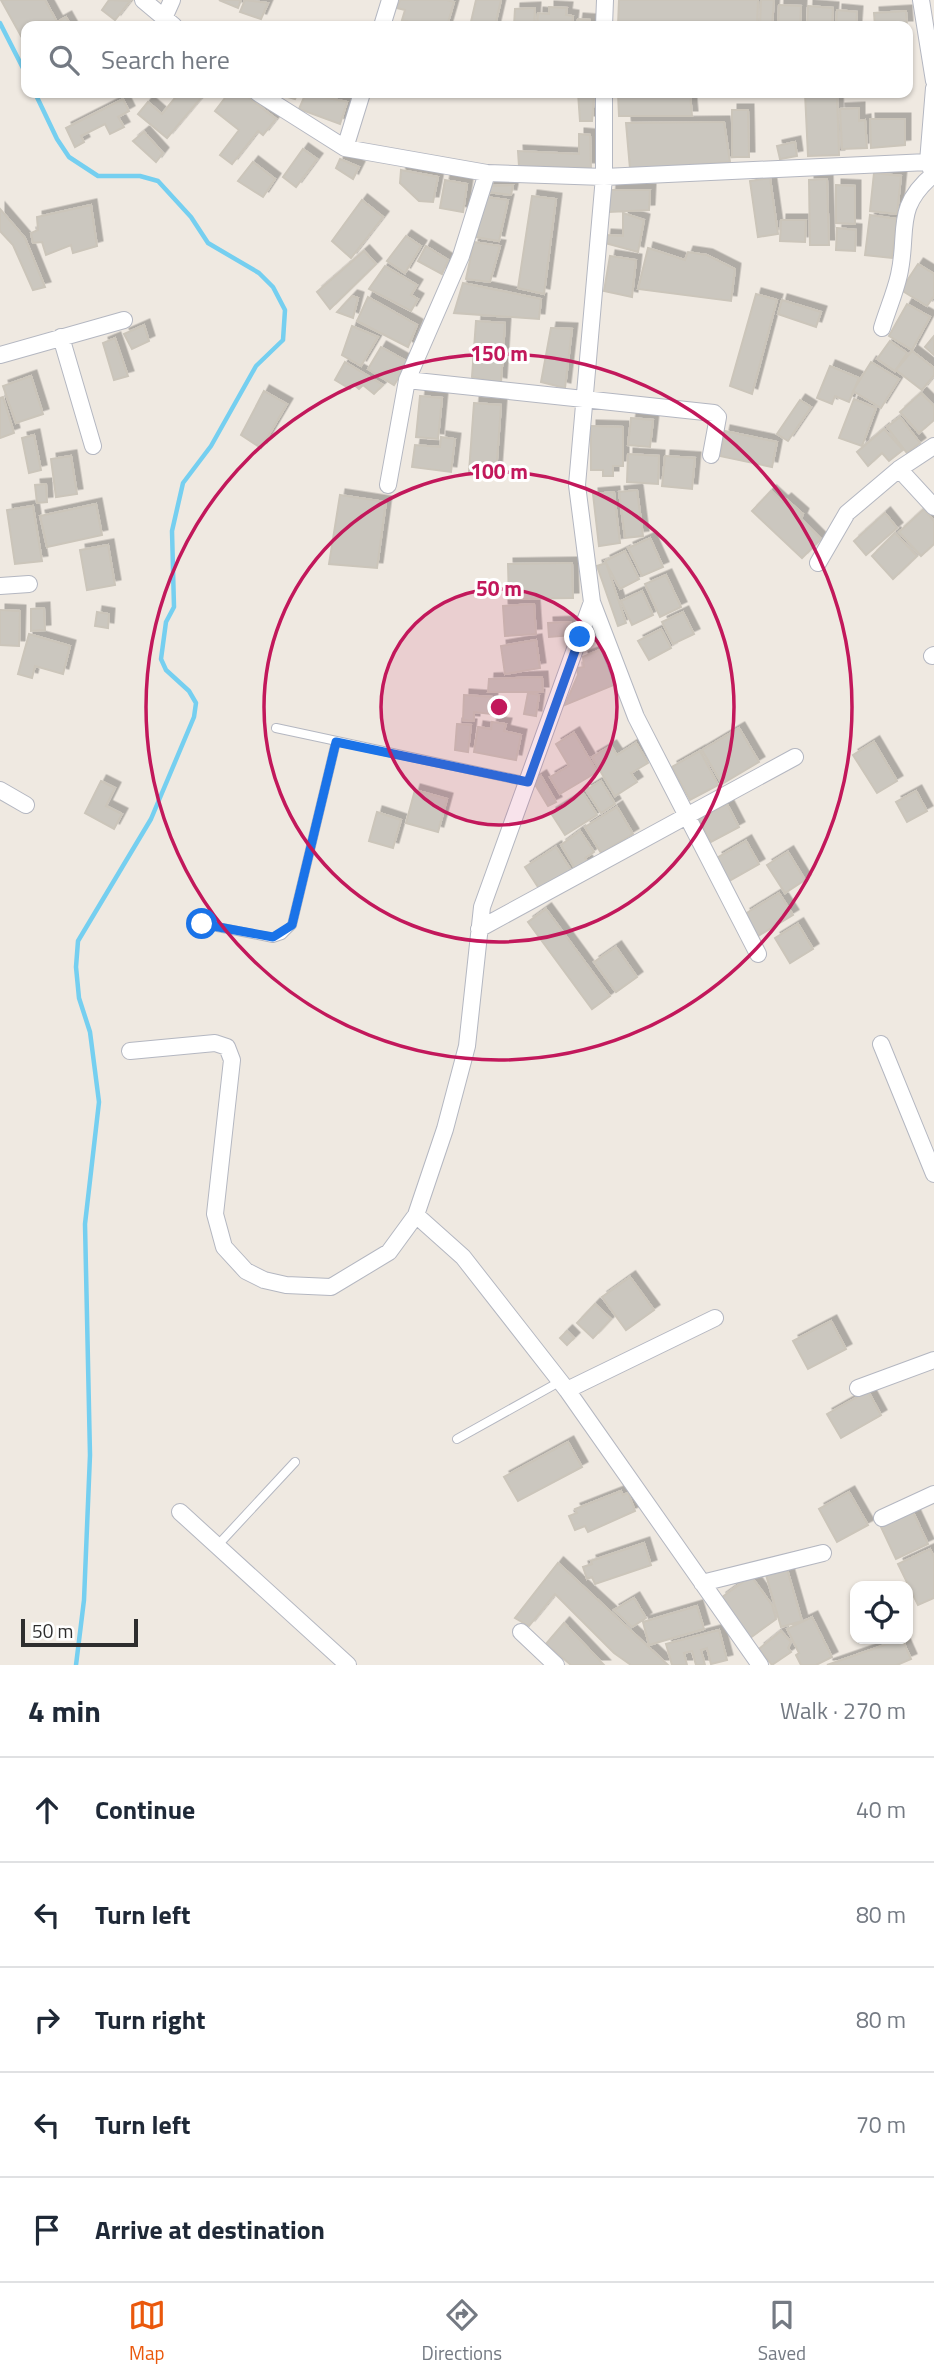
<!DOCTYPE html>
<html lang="en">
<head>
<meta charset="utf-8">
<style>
  :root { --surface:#fff; --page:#f2f2f3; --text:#1f2937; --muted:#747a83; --line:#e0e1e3; --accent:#ea580c }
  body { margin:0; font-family:"Titillium Web",sans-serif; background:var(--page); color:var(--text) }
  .controls { position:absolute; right:21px; bottom:21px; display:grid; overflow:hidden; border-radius:14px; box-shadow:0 2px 5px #0004 }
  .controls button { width:63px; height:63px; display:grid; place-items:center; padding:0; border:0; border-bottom:2px solid var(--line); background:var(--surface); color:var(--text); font:35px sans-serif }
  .scale { position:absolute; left:21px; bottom:18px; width:117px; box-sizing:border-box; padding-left:7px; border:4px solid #2e2e2e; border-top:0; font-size:19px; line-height:24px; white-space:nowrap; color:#2e2e2e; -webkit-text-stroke:5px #fff; paint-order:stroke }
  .stop { position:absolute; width:21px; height:21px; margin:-16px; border:5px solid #1a73e8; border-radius:50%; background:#fff }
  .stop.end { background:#1a73e8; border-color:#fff; box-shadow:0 2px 7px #0008 }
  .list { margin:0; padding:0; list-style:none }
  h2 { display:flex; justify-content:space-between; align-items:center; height:91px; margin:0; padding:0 28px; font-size:30px }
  h2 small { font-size:23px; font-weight:400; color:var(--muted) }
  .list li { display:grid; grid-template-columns:46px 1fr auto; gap:21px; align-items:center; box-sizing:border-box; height:105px; padding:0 28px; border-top:2px solid var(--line) }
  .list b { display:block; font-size:26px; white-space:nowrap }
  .list em { font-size:23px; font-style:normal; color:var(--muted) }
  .icon { flex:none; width:38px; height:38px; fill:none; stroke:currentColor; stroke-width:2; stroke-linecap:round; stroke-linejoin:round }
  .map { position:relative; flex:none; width:934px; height:1665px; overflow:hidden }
  .search { position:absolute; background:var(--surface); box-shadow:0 2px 5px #0004; left:21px; right:21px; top:21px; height:77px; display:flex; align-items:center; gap:18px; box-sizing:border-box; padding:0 24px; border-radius:14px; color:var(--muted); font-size:26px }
  .sheet { height:616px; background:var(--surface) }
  nav { display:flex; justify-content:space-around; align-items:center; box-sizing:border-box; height:98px; border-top:2px solid var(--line); background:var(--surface); font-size:19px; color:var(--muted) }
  nav a { display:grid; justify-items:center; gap:4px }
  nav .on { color:var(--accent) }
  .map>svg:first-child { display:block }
</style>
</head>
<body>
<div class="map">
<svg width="934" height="1665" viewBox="0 0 934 1665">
  <defs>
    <filter id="shadow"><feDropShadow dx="5.5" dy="-5.5" stdDeviation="0" flood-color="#0004"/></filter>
  </defs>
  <rect width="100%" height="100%" fill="#efe9e1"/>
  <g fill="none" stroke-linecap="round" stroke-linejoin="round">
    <path stroke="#75cff0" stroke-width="4.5" d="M0,23L26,74
      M35,93L57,139L69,157L98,176H140L158,181L191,217L208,243L259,273L273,287L285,310L283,340L256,366L211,446L183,483L172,531L174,607L166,622L161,659L166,670L189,691L196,703L194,717L151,819L78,941L76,967L79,998L90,1032L99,1102L85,1224L90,1455L84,1600L76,1665"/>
  </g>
  <path fill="#cbc7bf" stroke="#cbc5ba" stroke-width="2" filter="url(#shadow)" d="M1,0H45L57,22L66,17L71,26H26V45Z
    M109,0L130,1L115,20L102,10Z
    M219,0H241L238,8Z
    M245,0L268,3L261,19L240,12Z
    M400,0H447L454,2L447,26H425L402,20L405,10L397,8Z
    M476,0H501L495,26H470Z
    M619,0H758L757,26H618Z
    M761,0H774L772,26H760Z
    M779,5L801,6L800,26H778Z
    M808,6L833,8L832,26H807Z
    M549,7L567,8L566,15L573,16L572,26H537L538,13L549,14Z
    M535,8L534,26H514L515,9Z
    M837,10L857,12L856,26H836Z
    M906,11L907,26H875L874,13Z
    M578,19L590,20V26H577Z
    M179,93H205L167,138L138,114L148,102L162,114Z
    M225,93H243L276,119L263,135L258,131L232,164L220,155L239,130L215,111L228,94Z
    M274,93H298L295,99Z
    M306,93L347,102L340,124L299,109Z
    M578,93L594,95L592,121H580Z
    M618,93H690L692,116H619Z
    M805,93H837L839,155L808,156Z
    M123,99L129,111L118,117L124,127L110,134L105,124L81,136L84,142L75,147L66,128Z
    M859,108V121L865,120L867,148L842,149L840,109Z
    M732,110H748L749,157H732Z
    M870,119H905V145L871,148Z
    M724,122L730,162L630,169L626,123Z
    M144,132L163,153L156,162L133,141Z
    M579,134L590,135L591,168L519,166L518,151L579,154Z
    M795,142L797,156L780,159L777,146Z
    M303,149L317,159L296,187L283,177Z
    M340,159L359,167L353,179L336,168Z
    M253,162L275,179L263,197L238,181Z
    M401,170L438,177L433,202L419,201L400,183Z
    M874,173L901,176L897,214L870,211Z
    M770,178L778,234L758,237L750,181Z
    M827,179L829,245H810L809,180Z
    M445,180L467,184L463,212L440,208Z
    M513,185L511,195L487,192L490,186Z
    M836,185L855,186V224L836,223Z
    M611,190H650L649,210L609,212Z
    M532,196L556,199L544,294L518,288Z
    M486,197L508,200L499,241L475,237Z
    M362,200L383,217L351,258L332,241Z
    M91,205L97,246L73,253L71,245L46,255L42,242L33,243L31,233L38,230L37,217Z
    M0,209L25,238L45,287L33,290L13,245L0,231Z
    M623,213L644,220L638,252L605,243L606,235L623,236Z
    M870,215L897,219L892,258L865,255Z
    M781,220H806L805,242L780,241Z
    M837,228L856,230L855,251L836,250Z
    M406,236L421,246L405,273L387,261Z
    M474,242L500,246L490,282L466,279Z
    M426,246L448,260L442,274L418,261Z
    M648,248L685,260L688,252L707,255L735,269L731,301L638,289Z
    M364,251L376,264L330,309L317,292Z
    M610,256L636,260L632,297L604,291Z
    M918,264L934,274V296L927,306L901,290Z
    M385,266L417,285L411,295L418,299L411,311L369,289Z
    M463,283L541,299L539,319L454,313Z
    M756,294L777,300L752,394L730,386Z
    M352,296L358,298L353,318L337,312Z
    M368,297L417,325L408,347L357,321Z
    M782,300L821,312L816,327L778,314Z
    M907,304L930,317L912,350L889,336Z
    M476,321L505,323L501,383L472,377Z
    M144,325L149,341L132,349L124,334Z
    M352,326L378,337L361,366L342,355Z
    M551,328L572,329L565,388L541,382Z
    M934,336V355L925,347Z
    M115,338L128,376L114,380L103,343Z
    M890,341L907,353L895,371L877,359Z
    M381,347L408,362L394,385L368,369Z
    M912,351L934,368V375L922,390L896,370Z
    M345,362L383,385L374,394L363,385L359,389L353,384L350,389L335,380Z
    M871,362L899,379L881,408L853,391Z
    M830,366L859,378L849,402L835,396L832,404L817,398Z
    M31,376L43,414L16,423L3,386Z
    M264,391L287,404L261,448L241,435Z
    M921,393L934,406V420L919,433L900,412Z
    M420,396L442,398L438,439L416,437Z
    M3,397L14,433L0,438V398Z
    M854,399L876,408L862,446L839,438Z
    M800,400L811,407L788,441L777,434Z
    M474,403L501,405L496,474L469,472Z
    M900,417L920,443L907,453L887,427Z
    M631,418L653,420L650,447L628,445Z
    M591,426L623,427V466H613V476H603V470H591Z
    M884,429L903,450L889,461L882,453L868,466L857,452Z
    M725,431L777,442L772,467L720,456Z
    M34,435L41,470L29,473L22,438Z
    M441,437L455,439L451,472L412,467L415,445L440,447Z
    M628,454L659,456L658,484L627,482Z
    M71,456L77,494L56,497L51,459Z
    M665,456L695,458L692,489L662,486Z
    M46,484L47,502L37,503L35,485Z
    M637,490L643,536L625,538L619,492Z
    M771,491L783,502L786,499L803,514L801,519L821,539L802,558L752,511Z
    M614,492L620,543L599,546L593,494Z
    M340,495L386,502L377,568L329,564Z
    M96,504L102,535L47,547L40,516Z
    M33,506L42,561L15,564L7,510Z
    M924,509L934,521V544L921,556L899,532Z
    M885,513L897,528L866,555L854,541Z
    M895,533L917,556L893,579L872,556Z
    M650,538L663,567L642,576L628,548Z
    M108,545L115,585L87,590L80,550Z
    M625,551L639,579L620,589L605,561Z
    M572,563L573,598L509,599L508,564Z
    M606,563L626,623L618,626L597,566Z
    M666,575L681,607L660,617L645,584Z
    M642,591L653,615L632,625L621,601Z
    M534,604L536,634L505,636L503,606Z
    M44,608L45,630L31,631V609Z
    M0,610L20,611L19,646L0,645Z
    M97,612L109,614L108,628L95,626Z
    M683,612L694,634L673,644L662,622Z
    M571,622L572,635L549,637L548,623Z
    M661,629L671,648L649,660L638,641Z
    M29,634L70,646L63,674L35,666L32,678L18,674Z
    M536,640L540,668L505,674L501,646Z
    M602,649L616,684L565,705L578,675L577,668L584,667L583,657Z
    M542,677L543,692H488L489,679Z
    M528,693L539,695L536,716L524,714Z
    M464,695L492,697L491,714L474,712V721L463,720Z
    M492,722L506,724L504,731L521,735L516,760L474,752L478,727L491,729Z
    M457,724L471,725L468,752L455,750Z
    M739,728L759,762L722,784L702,750Z
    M574,733L597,772L560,794L550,777L569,766L556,744Z
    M874,742L897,781L877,793L853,755Z
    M636,743L648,763L631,773L637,782L615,796L592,757L611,746L617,755Z
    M700,751L718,785L690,800L672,767Z
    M541,776L556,802L548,806L533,781Z
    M101,781L115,788L106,806L122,814L114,829L85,813Z
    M601,781L615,804L601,813L586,790Z
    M415,790L447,799L438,832L406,823Z
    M916,791L927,811L907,822L896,802Z
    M583,793L597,815L565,835L551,813Z
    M727,804L739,827L711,842L698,819Z
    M617,807L633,834L601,853L585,827Z
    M377,812L401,820L393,848L369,841Z
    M580,831L594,852L585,858L588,864L576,870L561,845Z
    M746,841L759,864L729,881L717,858Z
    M556,847L571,870L540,890L525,867Z
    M788,852L805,880L785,893L767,865Z
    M779,893L793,915L758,936L745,914Z
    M546,909L610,996L592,1009L528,922Z
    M798,924L813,949L790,963L775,938Z
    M616,947L637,977L616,992L594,962Z
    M630,1277L654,1310L626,1330L602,1297Z
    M595,1304L611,1319L593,1338L577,1323Z
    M831,1321L846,1349L808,1369L793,1341Z
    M567,1331L574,1338L567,1345L560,1338Z
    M868,1391L881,1415L841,1438L827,1414Z
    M568,1442L582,1467L518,1501L504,1477Z
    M621,1491L623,1495L628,1493L635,1511L588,1532L585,1526L575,1530L569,1516L577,1513L575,1509Z
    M849,1492L868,1525L837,1542L819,1509Z
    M913,1512L928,1544L896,1559L881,1527Z
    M644,1543L651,1565L595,1584L592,1577L587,1579L583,1567L592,1564L591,1561Z
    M930,1549L934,1557V1598L918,1605L898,1564Z
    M558,1563L668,1665H631L614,1653L555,1594L529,1626L515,1618Z
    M787,1569L802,1621L781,1627L766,1575Z
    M751,1576L772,1605L776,1619L750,1638L721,1598Z
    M634,1598L646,1618L632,1627L614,1610Z
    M697,1606L704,1629L649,1645L643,1622Z
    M812,1617L832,1657L816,1665H801L796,1655L799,1653L787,1629Z
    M564,1623L604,1665H571L546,1644Z
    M719,1630L727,1660L711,1664L707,1648L701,1650L705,1665H696L692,1651L684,1653L687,1665H672L666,1644Z
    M781,1631L791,1642L788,1648L791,1652L772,1665L759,1649Z
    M902,1639L911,1659L897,1665H827Z"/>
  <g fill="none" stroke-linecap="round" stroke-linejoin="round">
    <g stroke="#b4b7c1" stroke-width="10">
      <path id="lane" d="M276,728L528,782
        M202,924L273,938L282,935L292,925L336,742
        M457,1439L561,1381
        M217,1546L295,1462"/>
    </g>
    <g stroke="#b4b7c1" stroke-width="18">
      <path id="street" d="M143,0L174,26
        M921,0L934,81
        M164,18L172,0
        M382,26L390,0
        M604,26L605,0
        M258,93L345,148L487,173L604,177L928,162
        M604,93V177L577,485L592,602L636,717L758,954
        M345,148L362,93
        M931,169L928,162L934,88
        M882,328C887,311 895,293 899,275C909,231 893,208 934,174
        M61,337L93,446
        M0,355L124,320
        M407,380L714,413L718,417L711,455
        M899,469L934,507
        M388,485L407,380L461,256L487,173
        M818,563L847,513L899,469L934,446
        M0,586L29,584
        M932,656L934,655
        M0,790L26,805
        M479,929L795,757
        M881,1044L934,1174
        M130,1051L215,1043L227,1047L232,1060L215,1214L224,1247L246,1271L264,1280L286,1285L331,1287L389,1252L416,1215L463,1257L567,1390
        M416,1215L445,1129L467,1046L482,907L592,602
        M715,1318L567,1390L760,1665
        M858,1388L934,1360
        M180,1512L348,1665
        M882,1518L934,1494
        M702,1583L823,1553
        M521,1632L556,1665"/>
    </g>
    <use href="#lane" stroke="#fff" stroke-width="8"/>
    <use href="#street" stroke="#fff" stroke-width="16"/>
  </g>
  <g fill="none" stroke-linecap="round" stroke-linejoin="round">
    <path stroke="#1a73e8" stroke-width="9" d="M202,924L273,937L292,925L336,742L528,782L580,637"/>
  </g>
  <circle cx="499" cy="707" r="118" fill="#c2185b" fill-opacity=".12"/>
  <g fill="none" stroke="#c2185b" stroke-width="3.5">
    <circle cx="499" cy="707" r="118"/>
    <circle cx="499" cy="707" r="235"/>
    <circle cx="499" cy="707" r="353"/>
  </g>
  <circle cx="499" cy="707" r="10" fill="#c2185b" stroke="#fff" stroke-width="3.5"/>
  <g font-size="21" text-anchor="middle" font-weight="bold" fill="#c2185b" stroke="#fff" stroke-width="6" stroke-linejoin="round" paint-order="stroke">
    <text x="499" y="361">150 m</text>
    <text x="499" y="479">100 m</text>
    <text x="499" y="596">50 m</text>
  </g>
</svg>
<div class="controls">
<button><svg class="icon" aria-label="locate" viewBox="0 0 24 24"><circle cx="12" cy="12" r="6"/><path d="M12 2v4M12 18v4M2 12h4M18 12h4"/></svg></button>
</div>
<div class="scale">50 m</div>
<div class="stop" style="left:202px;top:924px"></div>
<div class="stop end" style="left:580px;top:637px"></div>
<div class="search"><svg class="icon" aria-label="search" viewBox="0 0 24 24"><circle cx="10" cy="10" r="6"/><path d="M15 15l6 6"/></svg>Search here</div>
</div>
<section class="sheet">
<h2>4 min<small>Walk · 270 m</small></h2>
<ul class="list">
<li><svg class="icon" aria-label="ahead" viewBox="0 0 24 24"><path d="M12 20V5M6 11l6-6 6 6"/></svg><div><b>Continue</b></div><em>40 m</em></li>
<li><svg class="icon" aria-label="left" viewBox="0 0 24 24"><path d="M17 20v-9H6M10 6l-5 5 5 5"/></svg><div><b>Turn left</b></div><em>80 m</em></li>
<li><svg class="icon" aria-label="right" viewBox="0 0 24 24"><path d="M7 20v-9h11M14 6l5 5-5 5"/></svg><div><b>Turn right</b></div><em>80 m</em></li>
<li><svg class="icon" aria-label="left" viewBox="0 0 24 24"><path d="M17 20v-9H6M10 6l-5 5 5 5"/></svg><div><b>Turn left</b></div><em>70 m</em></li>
<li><svg class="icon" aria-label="arrive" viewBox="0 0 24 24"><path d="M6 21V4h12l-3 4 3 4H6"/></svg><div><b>Arrive at destination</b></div></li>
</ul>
</section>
<nav>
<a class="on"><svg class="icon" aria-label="map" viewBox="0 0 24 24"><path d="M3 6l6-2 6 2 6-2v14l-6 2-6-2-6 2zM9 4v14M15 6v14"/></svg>Map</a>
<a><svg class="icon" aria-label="directions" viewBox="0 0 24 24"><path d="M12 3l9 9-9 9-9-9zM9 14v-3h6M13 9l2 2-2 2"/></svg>Directions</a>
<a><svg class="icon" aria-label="saved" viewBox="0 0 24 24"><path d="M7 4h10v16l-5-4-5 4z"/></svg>Saved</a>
</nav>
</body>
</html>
